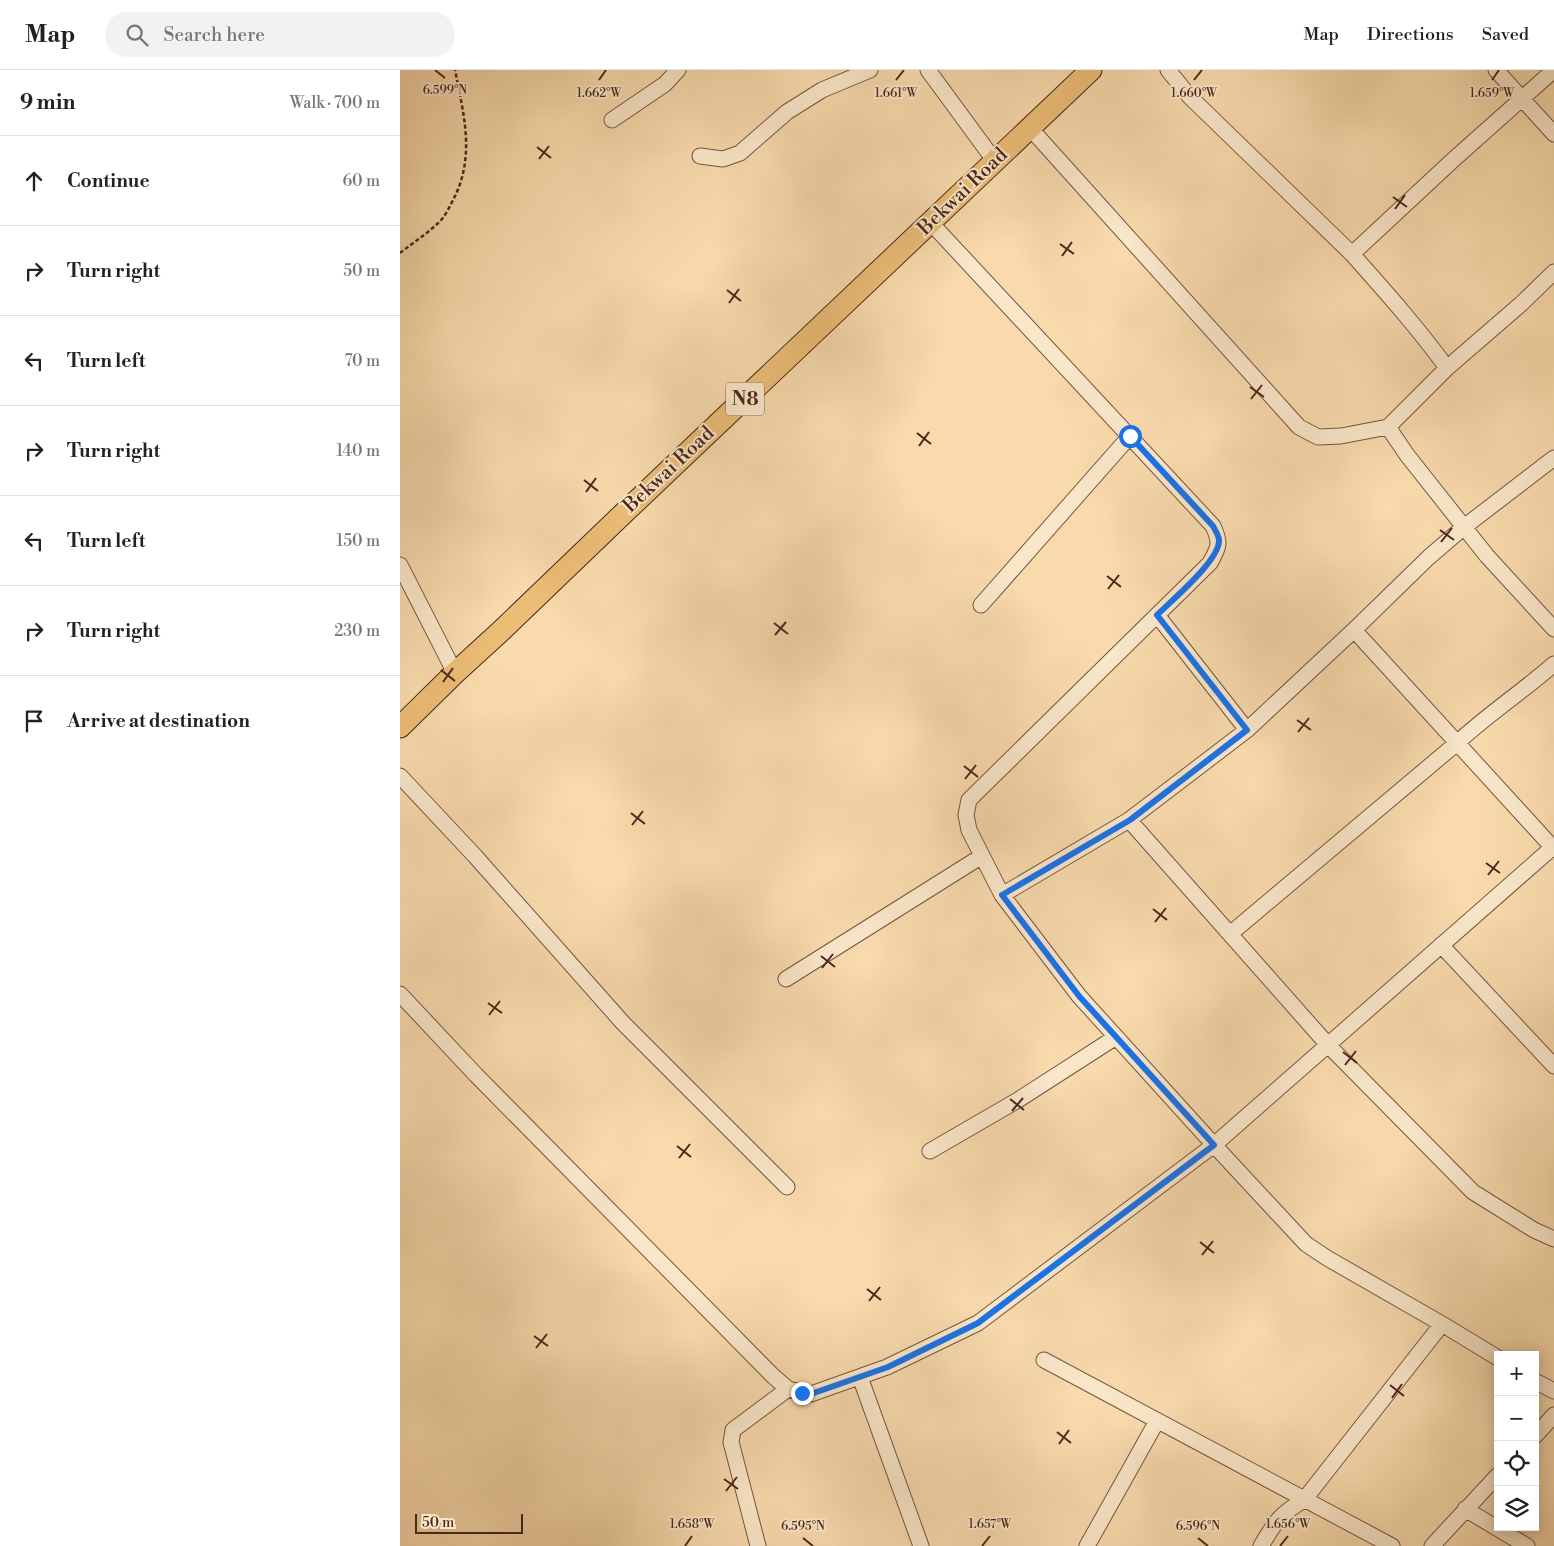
<!DOCTYPE html>
<html lang="en">
<head>
<meta charset="utf-8">
<style>
  :root { --surface:#fff; --page:#f2f2f2; --text:#222; --muted:#767676; --line:#e0e0e0 }
  body { margin:0; font-family:"Libre Bodoni",serif; background:var(--page); color:var(--text) }
  .controls { position:absolute; right:15px; bottom:15px; display:grid; overflow:hidden; border-radius:0px; box-shadow:0 2px 12px #0003 }
  .controls button { width:45px; height:45px; display:grid; place-items:center; padding:0; border:0; border-bottom:1px solid var(--line); background:var(--surface); color:var(--text); font:25px sans-serif }
  .scale { position:absolute; left:15px; bottom:12px; width:108px; box-sizing:border-box; padding-left:5px; border:2px solid #4c271a; border-top:0; font-size:14px; line-height:18px; white-space:nowrap; color:#4c271a; -webkit-text-stroke:4px #fae7ca; paint-order:stroke }
  .stop { position:absolute; width:15px; height:15px; margin:-11px; border:4px solid #1a73e8; border-radius:50%; background:#fff }
  .stop.end { background:#1a73e8; border-color:#fff; box-shadow:0 1px 5px #0008 }
  .list { margin:0; padding:0; list-style:none }
  h2 { display:flex; justify-content:space-between; align-items:center; height:65px; margin:0; padding:0 20px; font-size:21px }
  h2 small { font-size:16px; font-weight:400; color:var(--muted) }
  .list li { display:grid; grid-template-columns:32px 1fr auto; gap:15px; align-items:center; box-sizing:border-box; height:90px; padding:0 20px; border-top:1px solid var(--line) }
  .list b { display:block; font-size:19px; white-space:nowrap }
  .list em { font-size:16px; font-style:normal; color:var(--muted) }
  .icon { flex:none; width:28px; height:28px; fill:none; stroke:currentColor; stroke-width:2; stroke-linecap:round; stroke-linejoin:round }
  .map { position:relative; flex:none; width:1154px; height:1476px; overflow:hidden }
  header { display:flex; align-items:center; gap:30px; box-sizing:border-box; height:70px; padding:0 25px; background:var(--surface); border-bottom:1px solid var(--line) }
  header strong { font-size:24px }
  nav { display:flex; gap:28px; margin-inline-start:auto; font-size:18px }
  .search { width:350px; height:45px; background:var(--page); display:flex; align-items:center; gap:12px; box-sizing:border-box; padding:0 18px; border-radius:28px; color:var(--muted); font-size:19px }
  main { display:flex }
  aside { flex:1; background:var(--surface) }
  .map>svg:first-child { display:block }
</style>
</head>
<body>
<header>
<strong>Map</strong>
<div class="search"><svg class="icon" aria-label="search" viewBox="0 0 24 24"><circle cx="10" cy="10" r="6"/><path d="M15 15l6 6"/></svg>Search here</div>
<nav><a>Map</a><a>Directions</a><a>Saved</a></nav>
</header>
<main>
<aside>
<h2>9 min<small>Walk · 700 m</small></h2>
<ul class="list">
<li><svg class="icon" aria-label="ahead" viewBox="0 0 24 24"><path d="M12 20V5M6 11l6-6 6 6"/></svg><div><b>Continue</b></div><em>60 m</em></li>
<li><svg class="icon" aria-label="right" viewBox="0 0 24 24"><path d="M7 20v-9h11M14 6l5 5-5 5"/></svg><div><b>Turn right</b></div><em>50 m</em></li>
<li><svg class="icon" aria-label="left" viewBox="0 0 24 24"><path d="M17 20v-9H6M10 6l-5 5 5 5"/></svg><div><b>Turn left</b></div><em>70 m</em></li>
<li><svg class="icon" aria-label="right" viewBox="0 0 24 24"><path d="M7 20v-9h11M14 6l5 5-5 5"/></svg><div><b>Turn right</b></div><em>140 m</em></li>
<li><svg class="icon" aria-label="left" viewBox="0 0 24 24"><path d="M17 20v-9H6M10 6l-5 5 5 5"/></svg><div><b>Turn left</b></div><em>150 m</em></li>
<li><svg class="icon" aria-label="right" viewBox="0 0 24 24"><path d="M7 20v-9h11M14 6l5 5-5 5"/></svg><div><b>Turn right</b></div><em>230 m</em></li>
<li><svg class="icon" aria-label="arrive" viewBox="0 0 24 24"><path d="M6 21V4h12l-3 4 3 4H6"/></svg><div><b>Arrive at destination</b></div></li>
</ul>
</aside>
<div class="map">
<svg width="1154" height="1476" viewBox="0 0 1154 1476">
  <rect width="100%" height="100%" fill="#f8daad"/>
  <filter id="stains"><feTurbulence type="fractalNoise" baseFrequency=".004" numOctaves="4"/><feColorMatrix values="0 0 0 0 .2 0 0 0 0 .09 0 0 0 0 .02 0 0 0 .5 -.17"/></filter>
  <radialGradient id="worn" r=".72"><stop offset=".6" stop-color="#630" stop-opacity="0"/><stop offset="1" stop-color="#630" stop-opacity=".3"/></radialGradient>
  <g fill="none" stroke-linecap="round" stroke-linejoin="round">
    <g stroke="#77543f" stroke-width="17">
      <path id="minor" d="M528,0L594,90
        M768,0L790,27L952,184
        M1096,0L1154,64
        M212,50L265,14L278,0
        M630,58L899,357L918,367L941,366L988,357
        M300,86L323,89L340,83L387,42L422,20L470,0
        M531,153L813,456C821,473 819,477 810,493L569,730L566,745L569,760L602,825L679,926L814,1075L906,1174L927,1188L1042,1254L1098,1288
        M1154,202L1121,234L1047,298L988,357L1007,385L1087,486L1154,559
        M1047,298C1018,258 985,221 952,184L1053,90L1154,0
        M0,495L55,603
        M581,535L730,366
        M757,545L847,660
        M954,560L1154,779
        M0,706L75,786L223,953L387,1117
        M729,750L928,975L1073,1122L1134,1160L1154,1169
        M602,825L729,750L847,660L954,560L1029,487L1064,457L1154,388
        M830,864L1057,673C1087,645 1122,622 1154,594
        M1041,875L1154,996
        M386,909L582,786
        M0,924L76,1005L373,1306L388,1319L411,1324L487,1297L578,1253L814,1075L1152,778
        M530,1081L618,1030L716,967
        M644,1290L992,1476
        M460,1307L521,1476
        M1135,1311L1154,1321
        M1135,1366L1154,1345
        M1065,1439L1127,1476
        M358,1476L331,1372L333,1360L388,1319
        M687,1476L757,1351
        M861,1476C876,1451 879,1445 904,1430L1042,1254
        M1032,1476L1098,1405"/>
    </g>
    <g stroke="#4c271a" stroke-width="23">
      <path id="highway" d="M0,657L55,603L101,561L226,441L691,0"/>
    </g>
    <path stroke="#4c271a" stroke-width="2.5" stroke-dasharray="4 2.5" stroke-linecap="butt" d="M0,183C14,172 30,162 42,149C46,144 49,138 52,132C76,88 64,46 55,0"/>
    <use href="#minor" stroke="#fae7ca" stroke-width="15"/>
    <use href="#highway" stroke="#ecbd76" stroke-width="21"/>
  </g>
  <g fill="none" stroke-linecap="round" stroke-linejoin="round">
    <path stroke="#1a73e8" stroke-width="6" d="M402,1323L411,1324L488,1297L578,1253L814,1075L679,926L602,825L730,750L847,660L757,545C772,530 820,490 819,470C819,466 815,460 813,456L730,366"/>
  </g>
  <path fill="none" stroke="#4c271a" stroke-width="2" d="M35,0L45,8M199,10L206,0M496,10L504,0M794,10L802,0M1092,10L1099,0M137,77L151,88M139,89L149,76M993,127L1007,137M995,139L1005,125M660,174L674,184M662,186L672,172M327,220L341,231M329,233L339,219M850,317L864,327M851,329L862,315M517,363L531,374M519,376L529,362M184,410L198,421M186,422L196,408M1040,460L1054,470M1041,472L1052,458M707,506L721,517M708,519L719,505M374,553L388,564M375,565L386,552M41,600L55,611M43,612L53,598M897,650L911,660M898,662L909,648M564,696L578,707M565,709L576,695M231,743L245,754M232,755L243,741M1086,793L1100,803M1088,805L1099,791M753,839L767,850M755,852L766,838M421,886L435,897M422,898L433,884M88,933L102,943M89,945L100,931M943,982L957,993M945,995L956,981M610,1029L624,1040M612,1041L623,1028M277,1076L291,1087M279,1088L290,1074M800,1172L814,1183M802,1185L813,1171M467,1219L481,1230M469,1231L480,1217M134,1266L148,1276M136,1278L147,1264M990,1315L1004,1326M992,1328L1002,1314M657,1362L671,1373M659,1374L669,1360M324,1409L338,1419M326,1421L337,1407M403,1468L413,1476M798,1468L808,1476M285,1476L292,1466M582,1476L590,1466M880,1476L888,1466"/>
  <g text-anchor="middle" dominant-baseline="central" stroke-width="4" stroke-linejoin="round" paint-order="stroke">
    <rect fill="#fae7ca" stroke="#80614f" stroke-width="1" x="326" y="312.5" width="38" height="33" rx="4"/>
    <g font-size="19" font-weight="bold" fill="#4c271a">
      <text x="345" y="329">N8</text>
    </g>
    <g font-size="20" fill="#4c271a" stroke="#fae7ca">
      <text transform="translate(563 122) rotate(-44)">Bekwai Road</text>
      <text transform="translate(269 400) rotate(-43)">Bekwai Road</text>
    </g>
  </g>
  <g font-size="12" text-anchor="middle" fill="#4c271a" stroke="#fae7ca" stroke-width="4" stroke-linejoin="round" paint-order="stroke">
    <text x="45" y="24">6.599°N</text>
    <text x="199" y="27">1.662°W</text>
    <text x="496" y="27">1.661°W</text>
    <text x="794" y="27">1.660°W</text>
    <text x="1092" y="27">1.659°W</text>
    <text x="292" y="1458">1.658°W</text>
    <text x="590" y="1458">1.657°W</text>
    <text x="888" y="1458">1.656°W</text>
    <text x="403" y="1460">6.595°N</text>
    <text x="798" y="1460">6.596°N</text>
  </g>
  <rect width="100%" height="100%" filter="url(#stains)"/>
  <rect width="100%" height="100%" fill="url(#worn)"/>
</svg>
<div class="controls">
<button>+</button>
<button>−</button>
<button><svg class="icon" aria-label="locate" viewBox="0 0 24 24"><circle cx="12" cy="12" r="6"/><path d="M12 2v4M12 18v4M2 12h4M18 12h4"/></svg></button>
<button><svg class="icon" aria-label="layers" viewBox="0 0 24 24"><path d="M12 4l9 5-9 5-9-5zM3 14l9 5 9-5"/></svg></button>
</div>
<div class="scale">50 m</div>
<div class="stop" style="left:730px;top:366px"></div>
<div class="stop end" style="left:402px;top:1323px"></div>
</div>
</main>
</body>
</html>
